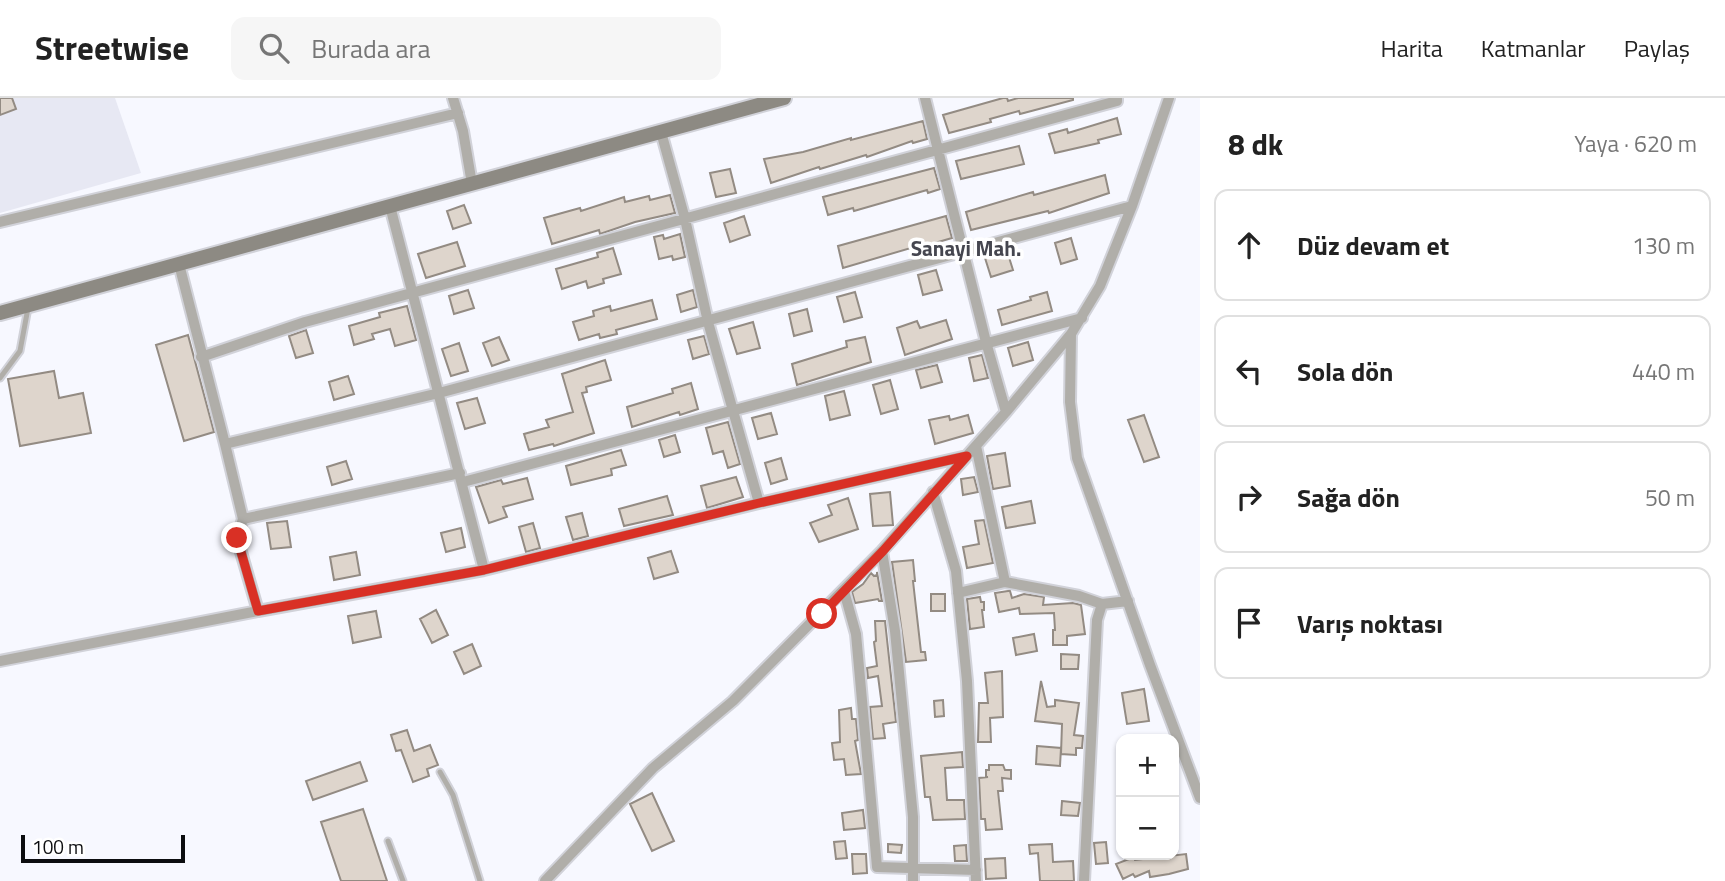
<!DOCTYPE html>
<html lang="tr">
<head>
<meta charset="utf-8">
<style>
  :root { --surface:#fff; --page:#f6f6f6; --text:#222; --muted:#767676; --line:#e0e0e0 }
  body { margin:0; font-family:"Titillium Web",sans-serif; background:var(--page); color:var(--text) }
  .controls { position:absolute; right:21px; bottom:21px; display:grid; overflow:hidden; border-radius:14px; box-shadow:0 2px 5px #0004 }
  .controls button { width:63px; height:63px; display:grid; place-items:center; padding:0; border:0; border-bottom:2px solid var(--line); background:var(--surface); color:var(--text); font:35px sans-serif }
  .scale { position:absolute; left:21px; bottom:18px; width:164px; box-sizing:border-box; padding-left:7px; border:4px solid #0c0d10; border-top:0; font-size:19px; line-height:24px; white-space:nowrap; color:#0c0d10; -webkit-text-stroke:5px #fff; paint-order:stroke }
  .stop { position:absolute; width:21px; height:21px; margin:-16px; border:5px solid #d93025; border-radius:50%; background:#fff }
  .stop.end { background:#d93025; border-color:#fff; box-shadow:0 2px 7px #0008 }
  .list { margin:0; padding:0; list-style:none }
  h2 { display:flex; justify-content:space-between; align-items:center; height:91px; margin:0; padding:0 28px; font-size:30px }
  h2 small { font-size:23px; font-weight:400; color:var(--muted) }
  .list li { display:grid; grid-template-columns:46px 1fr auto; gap:21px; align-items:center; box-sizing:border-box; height:112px; margin:0 14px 14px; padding:0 14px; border:2px solid var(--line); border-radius:14px }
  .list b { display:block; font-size:26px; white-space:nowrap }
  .list em { font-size:23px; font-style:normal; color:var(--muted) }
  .icon { flex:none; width:38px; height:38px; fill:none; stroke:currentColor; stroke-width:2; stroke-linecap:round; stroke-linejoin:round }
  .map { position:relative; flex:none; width:1200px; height:783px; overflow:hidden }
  header { display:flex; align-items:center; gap:42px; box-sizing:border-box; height:98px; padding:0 35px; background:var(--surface); border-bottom:2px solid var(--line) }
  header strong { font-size:33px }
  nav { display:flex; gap:38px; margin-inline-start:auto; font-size:24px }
  .search { width:490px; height:63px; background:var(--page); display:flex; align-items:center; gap:18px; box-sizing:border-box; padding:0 24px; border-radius:14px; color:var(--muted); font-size:26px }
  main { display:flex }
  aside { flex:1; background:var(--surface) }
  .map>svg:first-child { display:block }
</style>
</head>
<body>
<header>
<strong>Streetwise</strong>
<div class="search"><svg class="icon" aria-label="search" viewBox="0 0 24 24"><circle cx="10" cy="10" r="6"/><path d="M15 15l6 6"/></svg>Burada ara</div>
<nav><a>Harita</a><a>Katmanlar</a><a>Paylaş</a></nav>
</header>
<main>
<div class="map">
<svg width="1200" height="783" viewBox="0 0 1200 783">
  <rect width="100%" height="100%" fill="#f7f8ff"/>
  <path fill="#e7e8f3" d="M0,0H115L141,75L0,115Z"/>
  <path fill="#ded5cc" stroke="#938b83" stroke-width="2" d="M0,0H12L16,11L0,17Z
    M1003,0H1007L1008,3L1018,0H1073V2L1020,16L1019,13L990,21L991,24L949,35L943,17Z
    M1117,20L1121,36L1098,42L1099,45L1055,55L1049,36L1067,31L1068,35Z
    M923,23L927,41L913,45L912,43L867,59L866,57L820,71L819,69L771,85L764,61L803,54L851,40V42Z
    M1019,48L1024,66L961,81L956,63Z
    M934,70L940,91L928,95L927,92L854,113L853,110L828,117L823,99Z
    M730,71L736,95L716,99L710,75Z
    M1105,77L1109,95L1049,115L1048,113L971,132L966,114L1033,94L1034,97Z
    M670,97L675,115L635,124L600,136L599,132L552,146L544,120L580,110L581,113L624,99L625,104L649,98L650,102Z
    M464,107L471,125L453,131L447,113Z
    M744,118L750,137L730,144L724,125Z
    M946,118L952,140L914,151V149L843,170L838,148Z
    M680,136L685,159L673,162L672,158L659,161L654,139L663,137L664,141Z
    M1071,140L1077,161L1061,166L1055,145Z
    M457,144L465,168L426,180L418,156Z
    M613,150L621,176L603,181L604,185L588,190L586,183L562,191L556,171L598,159L597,155Z
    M1007,153L1013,172L991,179L985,160Z
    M936,172L942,192L923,197L918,177Z
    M468,192L474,210L454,216L449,198Z
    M693,192L697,209L681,214L677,197Z
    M855,194L862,219L844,224L837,199Z
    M1047,194L1052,213L1002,227L998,212L1031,202L1030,199Z
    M652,202L657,221L616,232L617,236L600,240L599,236L579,242L573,224L594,218L593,213L610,208L611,213Z
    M407,208L416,242L395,248L390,231L372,236L374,241L354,247L349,228L380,219L379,215Z
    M807,211L812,233L794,238L789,216Z
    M946,222L952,241L905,257L897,230L917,223L920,230Z
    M753,224L760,250L737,256L729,231Z
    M306,232L313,255L296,260L289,238Z
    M188,237L214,334L184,343L156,247Z
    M704,238L709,256L693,261L688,242Z
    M499,239L509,262L492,268L483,245Z
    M865,239L871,264L797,287L792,266L847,249L846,243Z
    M1028,244L1033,262L1013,268L1008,250Z
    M459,245L468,273L451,278L442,251Z
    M982,257L988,280L974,283L969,260Z
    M605,262L611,282L586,289L587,294L582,295L594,335L554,348L553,346L529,352L524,336L549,329L546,322L573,314L562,276Z
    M937,267L942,284L921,290L916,272Z
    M54,273L59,300L83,295L91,335L20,348L8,281Z
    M348,278L354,296L334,302L329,284Z
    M890,282L898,311L881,316L873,287Z
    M691,285L698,311L680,317L679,314L632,329L627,309L673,295L672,291Z
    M844,293L850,317L830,322L825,298Z
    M477,300L485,325L465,331L457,305Z
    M771,315L777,336L758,341L752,320Z
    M968,317L973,335L935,346L929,322L949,318L950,322Z
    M1144,317L1159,359L1144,364L1128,322Z
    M728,324L740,366L728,370L723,353L713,356L706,330Z
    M675,337L680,354L664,359L659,342Z
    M621,352L626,367L611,371L612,377L571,387L566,368Z
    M1005,355L1010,388L993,391L987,358Z
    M781,360L787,381L771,386L765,365Z
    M346,363L352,381L332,387L327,369Z
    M736,379L743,399L707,410L701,388Z
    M974,379L978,394L963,397L961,381Z
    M527,380L533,401L503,409L507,419L489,425L476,389L501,382L503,386Z
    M890,394L893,427L873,428L870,396Z
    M667,398L673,417L624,428L619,411Z
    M848,400L858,431L819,444L810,425L832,417L828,407Z
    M1031,403L1035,425L1006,430L1002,409Z
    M582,415L588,438L573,442L566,419Z
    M984,422L993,465L967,470L963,449L979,446L975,423Z
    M287,423L291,449L271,451L267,425Z
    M533,425L540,450L526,454L519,429Z
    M461,430L465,449L446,454L441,435Z
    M671,453L678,474L654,481L648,460Z
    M356,454L360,477L334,482L330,459Z
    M913,462L915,483H913L921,554H925L926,562L906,564L892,464Z
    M877,474L882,503H879L878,501L855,505L852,494L863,486L871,475L874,478L877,477Z
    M1008,493H1010L1012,500L1024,496L1044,499L1043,507L1073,505L1081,507L1085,536L1067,538V547H1053V532H1055L1054,515L1020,516L1019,510L999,514L995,495Z
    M931,496H945V513H931Z
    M980,499L981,504H984V512H982L984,529L970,531L967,501Z
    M436,512L448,537L432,545L420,521Z
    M376,513L381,539L353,545L348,518Z
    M875,523H885L896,624L883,626L885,640L873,641L870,609L882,608L878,578L868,580L867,570L877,568L874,544L876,543Z
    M1034,536L1037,553L1016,557L1013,540Z
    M472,546L481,568L464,576L454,554Z
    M1061,556L1079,557L1078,571H1061Z
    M1002,573L1003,619L990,620L991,644H978L979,605H988L985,575Z
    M1041,583L1047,609L1055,608V602L1079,605L1074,637L1083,638L1082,650H1076V657L1061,656L1062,626L1035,623Z
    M1144,591L1149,623L1127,626L1122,595Z
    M943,602L944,618L935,619L934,603Z
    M851,610L852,621H856L858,642L855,643L861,676L846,677L844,661L834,662L832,645L840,644L839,612Z
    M407,632L414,653L430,647L438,667L427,671L429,678L413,684L401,652L396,653L391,637Z
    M1037,648L1061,650L1060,668L1036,666Z
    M962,654L963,669L945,670L947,702H964L965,721L933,722L930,699H925L921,658Z
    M360,664L367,683L313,702L306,683Z
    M989,667H1003L1005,672H1011V681L1002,680L1003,693H998L1002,731L986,732L985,721H981L979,680L988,679H986V672H989Z
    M652,695L674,743L652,753L630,706Z
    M1062,703L1080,705L1078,718L1061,717Z
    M363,711L387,783H341L321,724Z
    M863,712L865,730L844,732L842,715Z
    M845,743L847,760L836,761L834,744Z
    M1106,744L1108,765L1096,766L1094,745Z
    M888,746L902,747L901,755L888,754Z
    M1052,746L1053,764L1073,763L1074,783H1040L1038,755L1030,756L1029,747Z
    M966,747L967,763H955L954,748Z
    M852,756H866L867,775L853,776Z
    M1186,756L1188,771L1169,776L1150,779L1149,773L1135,779L1133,776L1123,781L1116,766L1134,759L1135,762Z
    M1005,760L1006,780L986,781L985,761Z"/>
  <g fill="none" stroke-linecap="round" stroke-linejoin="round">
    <g stroke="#d1d2d9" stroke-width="9">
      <path id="service" d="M0,280L20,253L28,210
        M440,674L453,697L480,783
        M388,743L403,783"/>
    </g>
    <g stroke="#d1d2d9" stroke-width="14">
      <path id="minor" d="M453,0L463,33L472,86
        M925,0L986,244L1006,314
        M661,34L685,121L708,224L759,405
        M390,108L484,472
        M0,124L458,15
        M179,166L225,346L439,295L1132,108
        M1071,236L1070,304L1077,360L1150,567L1200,700
        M201,259L305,224L1117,3V0
        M225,346L243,421L237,440L258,513L484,472L759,405L967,358
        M976,348L1005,484
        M463,384L1082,220
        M933,394L956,473L967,583L976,783
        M243,421L460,375
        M882,453L895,533L913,719V783
        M844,493L856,536L877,769L976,772
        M958,495L1005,484L1079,498L1102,506L1128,503
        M0,563L258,513
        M545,783L653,670L733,603L882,453L1006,314L1071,236L1100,188L1132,108L1169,0
        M1084,783L1097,522L1102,506"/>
    </g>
    <g stroke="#d1d2d9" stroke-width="18">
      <path id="secondary" d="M0,215L784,0"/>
    </g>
    <use href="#service" stroke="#b0aea9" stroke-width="5"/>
    <use href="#minor" stroke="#b0aea9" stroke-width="10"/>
    <use href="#secondary" stroke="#8d8a83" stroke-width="14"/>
  </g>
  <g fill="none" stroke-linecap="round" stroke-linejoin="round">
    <path stroke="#d93025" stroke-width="9" d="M237,440L258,513L484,472L759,405L967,358L883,453L822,516"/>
  </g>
  <g text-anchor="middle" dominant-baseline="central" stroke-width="7" stroke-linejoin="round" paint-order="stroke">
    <g font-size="21" font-weight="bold" fill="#45464f" stroke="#fff">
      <text x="966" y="150">Sanayi Mah.</text>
    </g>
  </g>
</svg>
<div class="controls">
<button>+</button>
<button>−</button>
</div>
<div class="scale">100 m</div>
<div class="stop" style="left:822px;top:516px"></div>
<div class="stop end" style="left:237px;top:440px"></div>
</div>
<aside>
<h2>8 dk<small>Yaya · 620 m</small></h2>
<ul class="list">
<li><svg class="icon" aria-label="ahead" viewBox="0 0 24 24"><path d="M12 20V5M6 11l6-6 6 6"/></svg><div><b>Düz devam et</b></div><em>130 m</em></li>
<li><svg class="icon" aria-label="left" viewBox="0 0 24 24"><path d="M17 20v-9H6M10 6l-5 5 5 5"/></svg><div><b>Sola dön</b></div><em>440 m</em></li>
<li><svg class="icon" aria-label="right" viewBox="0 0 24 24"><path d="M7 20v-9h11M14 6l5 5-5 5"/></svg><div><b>Sağa dön</b></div><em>50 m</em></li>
<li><svg class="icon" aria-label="arrive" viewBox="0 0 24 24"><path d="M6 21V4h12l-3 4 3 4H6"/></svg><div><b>Varış noktası</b></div></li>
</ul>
</aside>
</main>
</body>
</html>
